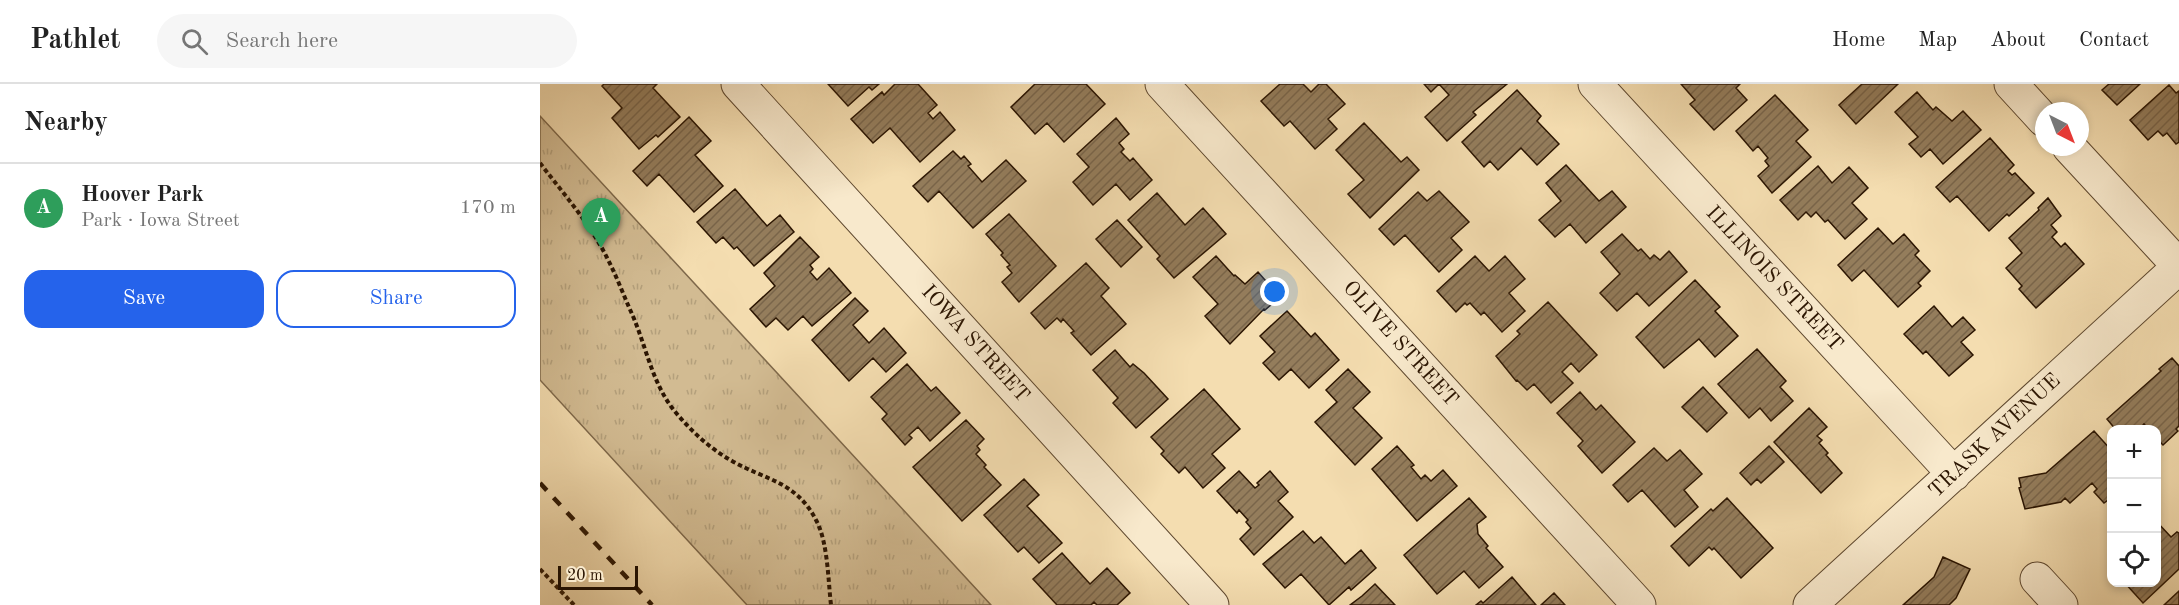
<!DOCTYPE html>
<html lang="en">
<head>
<meta charset="utf-8">
<style>
  :root { --surface:#fff; --page:#f6f6f6; --text:#222; --muted:#767676; --line:#e0e0e0; --accent:#2563eb }
  body { margin:0; font-family:"Old Standard TT",serif; background:var(--page); color:var(--text) }
  .controls { position:absolute; right:18px; bottom:18px; display:grid; overflow:hidden; border-radius:12px; box-shadow:0 3px 9px #0003 }
  .controls button { width:54px; height:54px; display:grid; place-items:center; padding:0; border:0; border-bottom:2px solid var(--line); background:var(--surface); color:var(--text); font:30px sans-serif }
  .compass { position:absolute; left:1495px; top:18px; width:54px; height:54px; border-radius:50%; background:var(--surface); box-shadow:0 3px 9px #0003; rotate:138deg }
  .scale { position:absolute; left:18px; bottom:15px; width:80px; box-sizing:border-box; padding-left:6px; border:3px solid #2b1502; border-top:0; font-size:16px; line-height:21px; white-space:nowrap; color:#2b1502; -webkit-text-stroke:4px #f8e9cc; paint-order:stroke }
  .you { position:absolute; left:735px; top:208px; width:21px; height:21px; margin:-15px; border:4px solid #fff; border-radius:50%; background:#1a73e8; box-shadow:0 0 0 9px #1a73e833 }
  .badge { display:grid; place-items:center; width:39px; height:39px; border-radius:50%; background:var(--accent); color:#fff; font-size:20px; font-weight:700 }
  .pin { position:absolute; translate:-50% -50px; filter:drop-shadow(0 2px 3px #0008) }
  .pin::after { content:''; position:absolute; top:32px; width:21px; height:18px; background:inherit; clip-path:polygon(0 0,100% 0,50% 100%) }
  .list { margin:0; padding:0; list-style:none }
  h2 { display:flex; justify-content:space-between; align-items:center; height:78px; margin:0; padding:0 24px; font-size:26px }
  h2 small { font-size:20px; font-weight:400; color:var(--muted) }
  .list li { display:grid; grid-template-columns:39px 1fr auto; gap:18px; align-items:center; box-sizing:border-box; height:90px; padding:0 24px; border-top:2px solid var(--line) }
  .list b { display:block; font-size:22px; white-space:nowrap }
  .list p { margin:0; font-size:20px; white-space:nowrap; color:var(--muted) }
  .list em { font-size:20px; font-style:normal; color:var(--muted) }
  .actions { display:flex; gap:12px; padding:18px 24px }
  .actions a { flex:1; padding:14px 0; border:2px solid var(--accent); border-radius:18px; text-align:center; font-size:21px; color:var(--accent) }
  .actions .main { background:var(--accent); color:#fff }
  .icon { flex:none; width:33px; height:33px; fill:none; stroke:currentColor; stroke-width:2; stroke-linecap:round; stroke-linejoin:round }
  .map { position:relative; flex:none; width:1639px; height:521px; overflow:hidden }
  header { display:flex; align-items:center; gap:36px; box-sizing:border-box; height:84px; padding:0 30px; background:var(--surface); border-bottom:2px solid var(--line) }
  header strong { font-size:28px }
  nav { display:flex; gap:33px; margin-inline-start:auto; font-size:21px }
  .search { width:420px; height:54px; background:var(--page); display:flex; align-items:center; gap:15px; box-sizing:border-box; padding:0 21px; border-radius:33px; color:var(--muted); font-size:22px }
  main { display:flex }
  aside { flex:1; background:var(--surface) }
  .map>svg:first-child { display:block }
</style>
</head>
<body>
<header>
<strong>Pathlet</strong>
<div class="search"><svg class="icon" aria-label="search" viewBox="0 0 24 24"><circle cx="10" cy="10" r="6"/><path d="M15 15l6 6"/></svg>Search here</div>
<nav><a>Home</a><a>Map</a><a>About</a><a>Contact</a></nav>
</header>
<main>
<aside>
<h2>Nearby<small></small></h2>
<ul class="list">
<li><span class="badge" style="background:#2e9e5b">A</span><div><b>Hoover Park</b><p>Park · Iowa Street</p></div><em>170 m</em></li>
</ul>
<div class="actions"><a class="main">Save</a><a>Share</a></div>
</aside>
<div class="map">
<svg width="1639" height="521" viewBox="0 0 1639 521">
  <defs>
    <pattern id="park-tufts" width="24" height="20" patternUnits="userSpaceOnUse" patternTransform="scale(1.5)"><rect width="24" height="20" fill="#d2bb92"/><path d="M3 7l-1-3M5 7V3M7 7l1-3M15 17l-1-3M17 17v-4M19 17l1-3" fill="none" stroke="#b4a07c"/></pattern>
    <pattern id="building-hatch" width="6" height="6" patternUnits="userSpaceOnUse" patternTransform="scale(1.5)"><rect width="6" height="6" fill="#947d5c"/><path d="M-1 1l2-2M0 6l6-6M5 7l2-2" fill="none" stroke="#79654a"/></pattern>
  </defs>
  <rect width="100%" height="100%" fill="#f4ddb0"/>
  <filter id="stains"><feTurbulence type="fractalNoise" baseFrequency=".00333" numOctaves="4"/><feColorMatrix values="0 0 0 0 .2 0 0 0 0 .09 0 0 0 0 .02 0 0 0 .5 -.17"/></filter>
  <radialGradient id="worn" r=".72"><stop offset=".6" stop-color="#630" stop-opacity="0"/><stop offset="1" stop-color="#630" stop-opacity=".3"/></radialGradient>
  <path fill="url(#park-tufts)" stroke="#7e684a" stroke-width="1.5" d="M0,32L451,521H207L0,296Z"/>
  <path fill="url(#building-hatch)" stroke="#2b1502" stroke-width="1.5" d="M64,0H117L113,4L140,33L118,53L116,51L99,65L72,34L82,24L62,2Z
    M288,0H339L332,6L329,3L308,22Z
    M355,0H378L397,21L388,29L393,35L400,28L415,46L380,78L350,44L333,59L311,35L342,8L344,11Z
    M495,0H546L565,20L524,58L507,39L495,50L471,23Z
    M740,0H763L771,8L779,0H786L805,20L788,35L797,45L775,65L750,37L744,42L721,17Z
    M884,0H967L933,28L936,31L907,57L885,33L909,11L899,0L891,8Z
    M1141,0H1200L1196,4L1207,16L1174,46L1150,20L1155,16Z
    M1322,0H1358L1316,40L1299,21Z
    M1569,0H1600L1577,21L1562,6Z
    M1629,1L1636,9L1639,7V58L1636,60L1627,49L1623,52L1618,47L1608,56L1590,36Z
    M977,6L1001,32L997,37L1019,60L997,81L981,64L958,86L950,77L944,83L922,58Z
    M1377,8L1393,26L1396,23L1412,37L1423,27L1441,46L1403,80L1390,65L1381,73L1369,60L1378,53L1355,28Z
    M1235,11L1268,46L1256,57L1271,73L1232,109L1218,92L1229,82L1225,77L1228,74L1218,62L1213,67L1196,47Z
    M149,33L171,57L155,71L183,102L154,128L119,90L107,102L93,87Z
    M576,34L589,50L579,59L584,65L581,68L590,77L593,74L612,96L590,116L576,100L553,121L533,98L549,83L537,70Z
    M824,39L861,78L867,73L879,86L830,134L808,110L824,96L796,66Z
    M1450,54L1474,81L1468,87L1472,91L1475,89L1494,109L1469,132L1467,130L1449,147L1417,112L1410,118L1396,103Z
    M413,67L421,75L424,72L431,80L428,82L442,98L466,76L486,97L433,144L399,107L388,118L373,102Z
    M1026,81L1059,117L1072,107L1086,123L1046,159L1030,140L1015,153L999,136L1021,117L1006,99Z
    M1278,82L1292,99L1309,83L1328,104L1312,119L1327,135L1305,155L1288,136L1285,138L1276,128L1271,133L1266,128L1258,136L1240,116Z
    M195,105L227,142L240,131L254,148L214,182L197,163L194,165L183,153L176,159L157,138Z
    M899,107L929,138L911,154L922,166L899,188L865,151L854,161L839,145L878,108L887,117Z
    M617,109L645,141L663,124L686,150L634,194L617,175L620,172L588,136Z
    M1508,114L1521,132L1511,141L1517,148L1512,153L1521,163L1525,159L1544,180L1496,224L1479,205L1482,202L1466,184L1482,169L1469,154L1499,126L1498,124Z
    M469,130L516,182L479,218L462,198L472,189L467,183L470,181L461,171L463,169L446,150Z
    M577,136L602,163L581,183L556,155Z
    M1338,144L1353,160L1364,150L1379,167L1375,171L1390,187L1378,199L1381,202L1358,223L1324,186L1312,197L1298,181Z
    M1082,150L1098,167L1101,165L1110,175L1114,171L1120,176L1129,167L1147,188L1109,222L1097,209L1077,227L1060,209L1080,190L1061,168Z
    M260,153L279,173L270,181L273,185L270,188L277,196L289,184L311,209L272,242L263,232L248,246L236,234L226,243L210,225L235,202L224,189Z
    M676,172L694,192L695,191L705,200L718,188L740,213L725,226L724,225L690,260L665,232L678,220L653,193Z
    M935,172L949,187L965,172L985,195L969,209L985,227L962,248L944,228L941,231L930,219L927,221L925,219L916,228L897,207Z
    M546,179L569,204L561,212L586,240L551,271L531,249L534,247L523,235L521,238L517,234L505,245L491,229Z
    M1155,196L1180,223L1175,227L1198,252L1175,273L1159,255L1124,284L1096,253Z
    M315,214L328,227L313,241L329,259L344,244L366,269L346,288L333,274L309,297L272,256Z
    M1008,218L1057,271L1039,288L1031,279L1022,288L1033,299L1011,319L994,300L987,306L977,296L976,297L956,272L980,250L977,247Z
    M1394,222L1412,243L1423,233L1435,246L1421,258L1433,271L1409,292L1386,267L1383,270L1364,250Z
    M747,227L771,253L775,249L799,276L769,304L751,285L739,296L723,279L735,268L720,252Z
    M1217,265L1246,297L1240,303L1253,317L1231,337L1220,324L1209,334L1178,300Z
    M575,266L590,283L593,280L604,289L628,315L596,344L573,319L578,314L553,286Z
    M1632,274L1639,282V342L1636,345L1638,347L1623,361L1616,354V346H1609L1604,340L1599,346H1576L1567,335L1621,287L1619,285Z
    M367,280L391,307L396,303L420,329L390,357L378,343L369,351L372,354L365,361L342,335L347,330L331,313Z
    M808,285L830,308L813,324L842,354L815,381L775,338L797,318L786,306Z
    M1163,303L1187,329L1167,348L1142,323Z
    M664,305L700,345L672,370L685,384L663,404L645,383L639,389L621,370L624,367L611,353Z
    M1040,308L1056,326L1061,321L1095,358L1062,389L1038,362L1043,357L1017,329Z
    M1269,324L1287,343L1277,352L1282,356L1279,359L1288,369L1286,371L1302,389L1281,409L1234,358Z
    M426,336L444,355L437,362L440,366L436,370L446,381L444,383L461,401L422,437L373,383Z
    M1554,347L1572,367V413L1564,419L1554,408L1557,405L1552,399L1530,419L1525,414L1521,418L1485,425L1479,404L1481,403L1479,394L1506,389Z
    M857,362L874,381L871,383L881,395L885,391L891,397L903,386L917,402L877,437L832,385Z
    M1229,362L1244,378L1221,399L1217,395L1211,401L1200,389Z
    M1114,364L1127,377L1140,366L1162,390L1144,406L1158,423L1135,443L1102,406L1088,418L1073,401Z
    M699,387L715,404L719,401L717,399L730,387L748,408L738,417L753,433L714,471L700,455L711,444L706,438L708,436L699,426L697,429L677,407Z
    M484,395L499,411L487,422L522,459L499,479L484,463L478,468L444,431Z
    M929,414L946,433L937,440L938,450L948,462L946,464L963,483L939,504L924,487L897,510L864,471Z
    M1187,414L1233,464L1201,494L1174,464L1172,466L1169,463L1149,482L1131,462L1171,425L1173,427Z
    M1616,437L1631,453L1637,448L1639,449V485L1603,519L1584,498H1616Z
    M763,447L774,459L781,453L805,480L821,466L836,484L811,506L809,503L789,521L761,490L745,504L723,480Z
    M522,469L550,500L567,484L590,509L577,521H557L554,518L551,521H517L493,495Z
    M1403,473L1430,485L1416,514L1409,521H1363L1394,493Z
    M972,493L996,521H936L941,517L943,519Z
    M835,500L855,521H810L822,512Z
    M1639,507V521H1624Z
    M1014,509L1025,521H1001Z"/>
  <g fill="none" stroke-linecap="round" stroke-linejoin="round">
    <g stroke="#5d472e" stroke-width="35">
      <path id="minor" d="M198,0L672,521
        M622,0L1099,521
        M1055,0L1414,390
        M1471,0L1504,36
        M1529,63L1639,182
        M1497,495L1521,521
        M1270,521L1639,183"/>
    </g>
    <path stroke="#2b1502" stroke-width="4" stroke-dasharray="4.5 3" stroke-linecap="butt" d="M0,79C22,108 47,136 64,168C75,188 83,210 92,230C107,264 112,301 137,330C153,349 171,365 192,377C225,396 256,397 276,436C288,458 288,496 291,521
      M0,485L34,521"/>
    <use href="#minor" stroke="#f8e9cc" stroke-width="33"/>
    <path stroke="#2b1502" stroke-width="4.5" stroke-dasharray="10 10" stroke-linecap="butt" d="M0,399L112,521"/>
  </g>
  <g text-anchor="middle" dominant-baseline="central" stroke-width="4.5" stroke-linejoin="round" paint-order="stroke">
    <g font-size="21" fill="#2b1502" stroke="#f8e9cc">
      <text transform="translate(1234 195) rotate(47)">ILLINOIS STREET</text>
      <text transform="translate(435 260) rotate(48)">IOWA STREET</text>
      <text transform="translate(860 260) rotate(48)">OLIVE STREET</text>
      <text transform="translate(1455 352) rotate(-43)">TRASK AVENUE</text>
    </g>
  </g>
  <rect width="100%" height="100%" filter="url(#stains)"/>
  <rect width="100%" height="100%" fill="url(#worn)"/>
</svg>
<div class="controls">
<button>+</button>
<button>−</button>
<button><svg class="icon" aria-label="locate" viewBox="0 0 24 24"><circle cx="12" cy="12" r="6"/><path d="M12 2v4M12 18v4M2 12h4M18 12h4"/></svg></button>
</div>
<svg class="compass" viewBox="-18 -18 36 36"><path d="M0-13l5 13h-10z" fill="#e53935"/><path d="M0 13l5-13h-10z" fill="#767676"/></svg>
<div class="scale">20 m</div>
<div class="you"></div>
<div class="pin badge" style="left:61px;top:164px;background:#2e9e5b">A</div>
</div>
</main>
</body>
</html>
